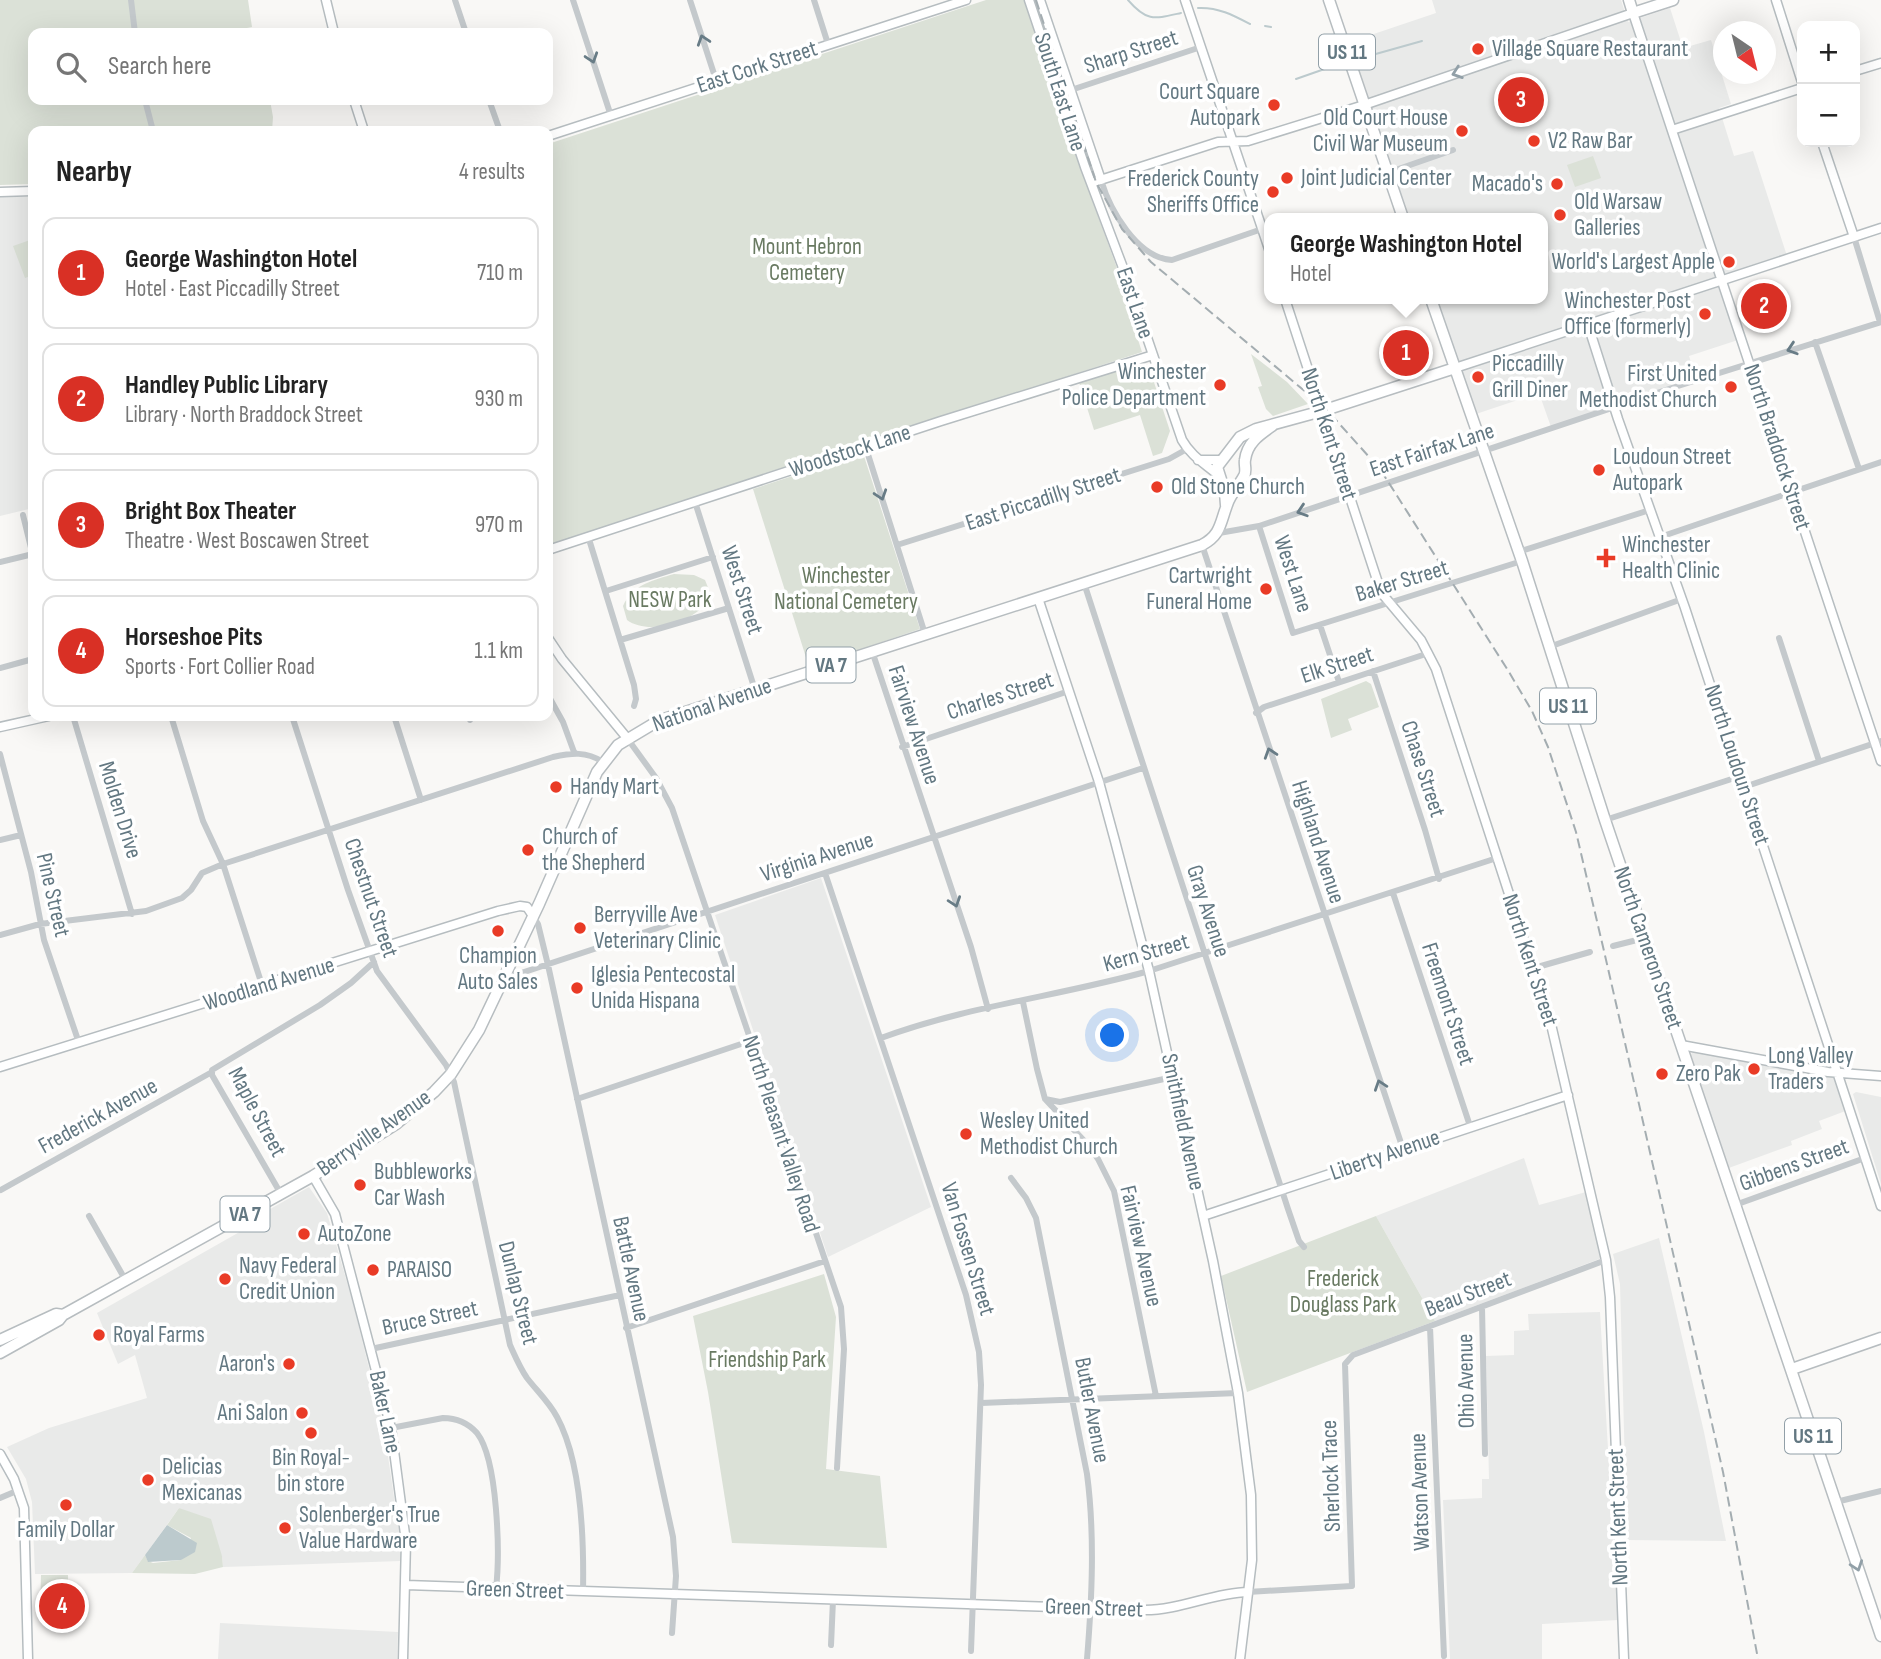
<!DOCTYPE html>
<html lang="en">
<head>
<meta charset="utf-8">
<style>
  :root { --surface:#fff; --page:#f6f6f6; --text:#222; --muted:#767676; --line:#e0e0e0; --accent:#d93025 }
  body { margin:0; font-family:"Sofia Sans Condensed",sans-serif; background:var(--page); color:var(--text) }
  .controls { position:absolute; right:21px; top:21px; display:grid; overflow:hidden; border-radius:14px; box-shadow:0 7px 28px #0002 }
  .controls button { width:63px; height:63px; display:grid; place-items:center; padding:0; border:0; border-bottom:2px solid var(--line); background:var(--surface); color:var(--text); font:35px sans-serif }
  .compass { position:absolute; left:1713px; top:21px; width:63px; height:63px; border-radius:50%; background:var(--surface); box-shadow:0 7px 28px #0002; rotate:145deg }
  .you { position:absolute; left:1113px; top:1036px; width:24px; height:24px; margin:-18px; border:5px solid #fff; border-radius:50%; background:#1a73e8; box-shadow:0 0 0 10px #1a73e833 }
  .badge { display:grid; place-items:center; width:46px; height:46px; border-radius:50%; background:var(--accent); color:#fff; font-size:23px; font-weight:700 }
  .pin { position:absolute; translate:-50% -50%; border:4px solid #fff; box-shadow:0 2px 7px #0006 }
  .popup { position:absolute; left:1264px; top:213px; width:284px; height:91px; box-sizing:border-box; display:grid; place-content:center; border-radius:14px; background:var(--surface); filter:drop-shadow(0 2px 5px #0005); font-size:23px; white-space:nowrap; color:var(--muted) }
  .popup b { font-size:26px; color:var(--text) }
  .popup::after { content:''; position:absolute; left:50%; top:100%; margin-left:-14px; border:14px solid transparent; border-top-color:var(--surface) }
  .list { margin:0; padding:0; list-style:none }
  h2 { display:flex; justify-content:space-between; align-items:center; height:91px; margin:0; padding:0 28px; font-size:30px }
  h2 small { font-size:23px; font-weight:400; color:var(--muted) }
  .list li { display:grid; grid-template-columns:46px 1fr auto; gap:21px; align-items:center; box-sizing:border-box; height:112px; margin:0 14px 14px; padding:0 14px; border:2px solid var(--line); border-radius:14px }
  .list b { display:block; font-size:26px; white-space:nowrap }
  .list p { margin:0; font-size:23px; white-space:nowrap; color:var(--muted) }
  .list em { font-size:23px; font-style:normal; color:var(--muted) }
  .icon { flex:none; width:38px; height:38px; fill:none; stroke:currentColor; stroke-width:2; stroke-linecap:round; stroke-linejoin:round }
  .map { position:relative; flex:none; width:1881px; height:1659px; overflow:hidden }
  .search { position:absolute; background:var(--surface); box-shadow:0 7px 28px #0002; left:28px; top:28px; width:525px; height:77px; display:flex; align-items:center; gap:18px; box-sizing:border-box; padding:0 24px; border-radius:14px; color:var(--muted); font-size:26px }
  .panel { position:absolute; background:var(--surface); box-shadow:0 7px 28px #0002; left:28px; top:126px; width:525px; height:595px; border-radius:14px }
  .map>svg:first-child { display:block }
</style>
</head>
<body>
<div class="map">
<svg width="1881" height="1659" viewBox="0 0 1881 1659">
  <rect width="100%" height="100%" fill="#f9f8f6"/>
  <path fill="#e9eae9" d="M1432,0H1621L1628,22L1670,8L1683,48L1711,40L1731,104L1719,108L1734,156L1753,151L1787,256L1718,278L1738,340L1689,356L1696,378L1551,427L1539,393L1473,415L1434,299H1542V218H1407L1347,43L1436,13Z
    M0,197H33V508L0,516Z
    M821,878L931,1207L828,1257L715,915Z
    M1694,1051L1834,1077L1848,1110L1819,1121L1822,1129L1791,1141L1792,1145L1726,1169L1689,1056Z
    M1856,1092L1881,1097V1184L1853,1094Z
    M1524,1158L1539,1205L1586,1192L1602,1258L1435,1321L1376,1216Z
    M309,1187L327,1213L353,1303L384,1429L400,1538L401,1561L223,1567L222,1556L179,1508L132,1573L35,1574L32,1502L26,1479L7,1447L49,1428L147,1398L135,1355L118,1364L97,1313L243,1230L242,1225Z
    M1659,1238L1704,1432L1726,1541L1627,1540L1620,1284L1613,1254Z
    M1600,1312L1618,1620L1542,1624V1659H1450L1443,1500L1482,1498V1479H1489L1486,1356L1514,1355V1331L1529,1330L1528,1314Z
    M220,1623L398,1632L397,1659H218Z"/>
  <path fill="#dbe1d7" d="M0,0H248L252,27L247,28L248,33H33V100H270L273,117L272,131H33V184L0,185Z
    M986,0H1025L1084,178L1128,298L1125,300L1142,352L548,546V144Z
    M1593,156L1601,178L1575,187L1567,165Z
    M33,239V275L25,278L13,246Z
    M1251,354L1287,382L1308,404L1273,416L1266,409L1258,387L1262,386Z
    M1141,362L1149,367L1170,431L1162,453L1153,456L1140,415L1094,430L1079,382Z
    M863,453L920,629L809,667L753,489Z
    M674,574L694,575L705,580L711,595C700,621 650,637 627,620L623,606C633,584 654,580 674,574Z
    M1366,681L1371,684L1379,707L1348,719L1352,730L1331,738L1321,699Z
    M1376,1216L1435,1321L1247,1392L1221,1276Z
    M824,1274L836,1317L826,1469L880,1476L887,1548L732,1543L708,1392L693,1316Z
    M179,1508L211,1519L222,1556L223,1567L195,1574L132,1573L145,1555L148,1561L153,1563L181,1560L191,1538L167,1525Z
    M41,1575H68V1595L84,1596L83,1618L40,1617Z"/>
  <path fill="#bccacd" d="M167,1525L197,1543L195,1552L181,1560L148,1562L145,1555Z"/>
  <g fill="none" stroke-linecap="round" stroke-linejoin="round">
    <path stroke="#bccacd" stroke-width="2" d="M1128,0C1147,22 1154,19 1181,13
      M1198,8C1218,7 1233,15 1250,24
      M1265,26L1271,27
      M1365,57L1422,41
      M1296,79L1336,65"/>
    <g stroke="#b6bdc0" stroke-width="11">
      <path id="secondary" d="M326,0L334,33
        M1029,0L1085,167L1125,273L1182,440C1191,456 1204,463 1217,474
        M1040,0L1101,180
        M1185,0L1270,252
        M1776,0L1802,82
        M1855,71L1881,63
        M354,100L364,131
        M1672,130L1802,88
        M548,136L966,0
        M1822,142L1854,237
        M1091,183L1218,142L1248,141L1364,105L1633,13L1881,761
        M0,192L33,191
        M1285,299L1379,586L1384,596L1421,640L1436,669L1550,1020L1606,1260L1610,1297L1624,1659
        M1588,325L1618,419L1685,608L1881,1206
        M1455,368L1881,228
        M1198,460H1220
        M548,550L941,421L1153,355
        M1038,598L1099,782L1115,841L1149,971L1213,1261L1238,1393L1251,1495L1252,1560L1240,1659
        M548,638L562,659L627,738
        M0,727L49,716
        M1681,1045L1828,1072L1881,1076
        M0,1067L498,911L520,906L527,907L533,916
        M313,1176L335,1214L391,1428L406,1542L403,1659
        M1203,1216L1568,1095
        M0,1454L14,1479L24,1508L28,1659
        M406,1585L1145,1610C1180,1610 1212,1593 1248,1592"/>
    </g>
    <g stroke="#b7bdc0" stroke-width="13">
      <path id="primary" d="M1329,0L1403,218
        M1629,0L1633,13L1673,0
        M1431,299L1522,561L1605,820L1881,1636
        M1226,505L1225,492L1217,467L1240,437L1256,429L1322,411L1455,368
        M0,1340L56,1314L63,1315
        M0,1353L59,1320L63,1315L313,1176L396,1124L434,1092L451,1074L479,1030L539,904L597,772L618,745L658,721L1202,545C1221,535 1220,523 1227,505C1230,494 1239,486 1244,476C1247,471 1244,465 1245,460C1247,443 1259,435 1272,426
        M1792,1369L1881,1338"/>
    </g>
    <path stroke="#c4c9cc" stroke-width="6" d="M131,0L135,33
      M455,0L466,33
      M573,0L611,116
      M690,0L716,80
      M814,0L828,44
      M1071,90L1201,47
      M145,100L153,131
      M489,100L500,131
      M1387,173L1453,150
      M1101,180C1110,210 1137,258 1172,260L1262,229
      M1854,237L1880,322
      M1815,342L1859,469
      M865,445L925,634
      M695,502L755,690
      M23,515L33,556
      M1259,526L1293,633L1522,561
      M1219,533L1259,526L1678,386L1881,322
      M588,536L634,685L636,699L634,706
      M1660,537L1881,462
      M897,545L1169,459L1187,449
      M1202,545L1403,1149
      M1518,552L1650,510
      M0,562L33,554
      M1084,583L1288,1209L1299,1241L1304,1247
      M606,591L713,557
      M1320,625L1339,682
      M1779,638L1819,761
      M620,640L729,608
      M1549,647L1682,599
      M872,651L971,947L988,1009
      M0,668L33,659
      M1373,671L1425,830L1439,879
      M548,695L563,722L574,752
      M1256,713L1264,707L1429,653
      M73,716L132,914
      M171,716L203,821L223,864L262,985
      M292,716L348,890L377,971L446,1065L454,1082L510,1345C515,1356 520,1368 527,1378C537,1391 549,1402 557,1417C582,1463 584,1539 583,1592
      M394,716L421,800
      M469,716L470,720
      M627,738L656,778L672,808L841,1307L844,1349L837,1468
      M902,747L1069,691
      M0,754L31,872L44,940L79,1043
      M1744,787L1881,741
      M1605,820L1741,776
      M0,840L21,835
      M825,873L966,1295L979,1352L981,1385L971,1651
      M1393,893L1470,1126
      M533,916L538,924L548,965L673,1537L676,1576L672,1633
      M0,935L40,924L146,911L182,898L191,890L202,873L223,864L553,757C572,753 586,751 603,762
      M1613,946L1645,938
      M1534,968L1590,952
      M503,979L1143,768
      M1023,1002L1037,1069L1045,1099L1090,1147L1098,1159L1114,1191L1156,1396
      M881,1038C967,1006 1060,996 1149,971L1497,858
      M577,1099L750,1041
      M1045,1099L1060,1102L1173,1077
      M1011,1178L1026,1198L1036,1218L1087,1474C1095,1535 1092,1598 1087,1659
      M1,1190L212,1072
      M281,1194L212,1075V1070L320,1005L351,983L374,962
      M1735,1205L1865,1158
      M89,1216L126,1281
      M1482,1307L1485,1454
      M1430,1327L1444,1656
      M626,1328L825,1261
      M371,1349L620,1295
      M981,1403L1238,1393
      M391,1428L443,1418C456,1418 468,1423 477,1433C498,1460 500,1554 496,1589
      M0,1498L19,1490
      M1836,1502L1881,1491
      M1248,1592L1352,1586L1345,1364L1353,1355L1606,1260
      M831,1645L833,1600"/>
    <use href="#secondary" stroke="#fff" stroke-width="8"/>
    <use href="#primary" stroke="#fff" stroke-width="10"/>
    <path stroke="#a4adb1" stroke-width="2" stroke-dasharray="10 5" stroke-linecap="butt" d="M1036,0L1096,182L1122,229L1151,262L1326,409L1380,469L1509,672L1532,711L1548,747L1576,832L1604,951L1723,1472L1758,1659"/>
  </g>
  <defs><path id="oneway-chevron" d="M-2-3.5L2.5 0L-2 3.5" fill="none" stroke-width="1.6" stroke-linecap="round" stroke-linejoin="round" transform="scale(1.75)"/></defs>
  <g stroke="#687c86">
    <use href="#oneway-chevron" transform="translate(703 40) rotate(-108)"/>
    <use href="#oneway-chevron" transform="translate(592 58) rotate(72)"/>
    <use href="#oneway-chevron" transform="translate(1792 349) rotate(162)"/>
    <use href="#oneway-chevron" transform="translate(881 495) rotate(72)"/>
    <use href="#oneway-chevron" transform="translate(1302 511) rotate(162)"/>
    <use href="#oneway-chevron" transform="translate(1270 753) rotate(-108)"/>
    <use href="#oneway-chevron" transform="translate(955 902) rotate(71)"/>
    <use href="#oneway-chevron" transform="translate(1380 1085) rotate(-109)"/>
  </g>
  <g stroke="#92a0a8">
    <use href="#oneway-chevron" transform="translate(1457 73) rotate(161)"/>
    <use href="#oneway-chevron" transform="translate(1857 1566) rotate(71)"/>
  </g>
  <g fill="#e93b26" stroke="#fff" stroke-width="2.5">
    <circle cx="1478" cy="49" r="7"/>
    <circle cx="1274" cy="105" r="7"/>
    <circle cx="1462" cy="131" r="7"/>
    <circle cx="1534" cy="141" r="7"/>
    <circle cx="1287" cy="178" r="7"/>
    <circle cx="1557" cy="184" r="7"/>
    <circle cx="1273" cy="192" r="7"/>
    <circle cx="1560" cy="215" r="7"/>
    <circle cx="1729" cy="262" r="7"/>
    <circle cx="1705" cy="314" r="7"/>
    <circle cx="1478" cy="377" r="7"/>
    <circle cx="1220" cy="385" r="7"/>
    <circle cx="1731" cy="387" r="7"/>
    <circle cx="1599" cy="470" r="7"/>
    <circle cx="1157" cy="487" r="7"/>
    <path d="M1602.5 547.5h7v7h7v7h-7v7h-7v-7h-7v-7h7z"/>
    <circle cx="1266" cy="589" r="7"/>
    <circle cx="556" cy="787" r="7"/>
    <circle cx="528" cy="850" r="7"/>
    <circle cx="580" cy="928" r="7"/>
    <circle cx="498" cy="931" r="7"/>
    <circle cx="577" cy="988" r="7"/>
    <circle cx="1754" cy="1069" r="7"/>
    <circle cx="1662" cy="1074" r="7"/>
    <circle cx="966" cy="1134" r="7"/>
    <circle cx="360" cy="1185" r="7"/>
    <circle cx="304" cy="1234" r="7"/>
    <circle cx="373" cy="1270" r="7"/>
    <circle cx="225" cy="1279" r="7"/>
    <circle cx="99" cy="1335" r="7"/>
    <circle cx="289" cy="1364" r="7"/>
    <circle cx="302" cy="1413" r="7"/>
    <circle cx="311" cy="1433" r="7"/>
    <circle cx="148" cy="1480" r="7"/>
    <circle cx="66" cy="1505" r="7"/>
    <circle cx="285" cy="1528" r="7"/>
  </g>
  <g text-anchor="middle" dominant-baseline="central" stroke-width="7" stroke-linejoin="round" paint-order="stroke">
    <g fill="#fff" stroke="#92a0a8" stroke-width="2">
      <rect x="1319" y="34.5" width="56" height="35" rx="5"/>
      <rect x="806.5" y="647.5" width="49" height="35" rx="5"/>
      <rect x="1540" y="688.5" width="56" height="35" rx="5"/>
      <rect x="220.5" y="1196.5" width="49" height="35" rx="5"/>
      <rect x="1785" y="1418.5" width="56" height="35" rx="5"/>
    </g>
    <g font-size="21" font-weight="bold" fill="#637882">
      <text x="1347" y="52">US 11</text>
      <text x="831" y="665">VA 7</text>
      <text x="1568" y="706">US 11</text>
      <text x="245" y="1214">VA 7</text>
      <text x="1813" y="1436">US 11</text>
    </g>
    <g font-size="23" fill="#637882" stroke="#fff" text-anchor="start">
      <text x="1492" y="49">Village Square Restaurant</text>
      <text x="1260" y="92" text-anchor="end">Court Square<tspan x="1260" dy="26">Autopark</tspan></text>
      <text x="1448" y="118" text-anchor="end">Old Court House<tspan x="1448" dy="26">Civil War Museum</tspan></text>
      <text x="1548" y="141">V2 Raw Bar</text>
      <text x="1301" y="178">Joint Judicial Center</text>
      <text x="1259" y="179" text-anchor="end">Frederick County<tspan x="1259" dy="26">Sheriffs Office</tspan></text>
      <text x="1543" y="184" text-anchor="end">Macado's</text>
      <text x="1574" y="202">Old Warsaw<tspan x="1574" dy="26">Galleries</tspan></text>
      <text x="1715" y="262" text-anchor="end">World's Largest Apple</text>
      <text x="1691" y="301" text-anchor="end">Winchester Post<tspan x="1691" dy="26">Office (formerly)</tspan></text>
      <text x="1492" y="364">Piccadilly<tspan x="1492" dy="26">Grill Diner</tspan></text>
      <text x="1206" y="372" text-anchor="end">Winchester<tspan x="1206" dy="26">Police Department</tspan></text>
      <text x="1717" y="374" text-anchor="end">First United<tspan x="1717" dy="26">Methodist Church</tspan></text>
      <text x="1613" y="457">Loudoun Street<tspan x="1613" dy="26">Autopark</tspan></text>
      <text x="1171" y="487">Old Stone Church</text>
      <text x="1622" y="545">Winchester<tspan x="1622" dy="26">Health Clinic</tspan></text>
      <text x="1252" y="576" text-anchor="end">Cartwright<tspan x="1252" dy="26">Funeral Home</tspan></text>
      <text x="570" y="787">Handy Mart</text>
      <text x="542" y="837">Church of<tspan x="542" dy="26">the Shepherd</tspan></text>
      <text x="594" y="915">Berryville Ave<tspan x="594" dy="26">Veterinary Clinic</tspan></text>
      <text x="498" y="956" text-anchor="middle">Champion<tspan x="498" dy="26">Auto Sales</tspan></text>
      <text x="591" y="975">Iglesia Pentecostal<tspan x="591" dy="26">Unida Hispana</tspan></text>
      <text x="1768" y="1056">Long Valley<tspan x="1768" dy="26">Traders</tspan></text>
      <text x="1676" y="1074">Zero Pak</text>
      <text x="980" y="1121">Wesley United<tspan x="980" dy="26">Methodist Church</tspan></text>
      <text x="374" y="1172">Bubbleworks<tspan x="374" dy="26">Car Wash</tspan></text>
      <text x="318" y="1234">AutoZone</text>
      <text x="239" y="1266">Navy Federal<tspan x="239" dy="26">Credit Union</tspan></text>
      <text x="387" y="1270">PARAISO</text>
      <text x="113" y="1335">Royal Farms</text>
      <text x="275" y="1364" text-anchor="end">Aaron's</text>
      <text x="288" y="1413" text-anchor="end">Ani Salon</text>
      <text x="311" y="1458" text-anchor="middle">Bin Royal-<tspan x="311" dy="26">bin store</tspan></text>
      <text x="162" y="1467">Delicias<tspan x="162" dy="26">Mexicanas</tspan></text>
      <text x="299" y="1515">Solenberger's True<tspan x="299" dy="26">Value Hardware</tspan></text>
      <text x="66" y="1530" text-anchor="middle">Family Dollar</text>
    </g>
    <g font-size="23" fill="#637882" stroke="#fff">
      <text transform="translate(1131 52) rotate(-18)">Sharp Street</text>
      <text transform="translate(757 67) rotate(-18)">East Cork Street</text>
      <text transform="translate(1060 92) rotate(72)">South East Lane</text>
      <text transform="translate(1135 303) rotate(71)">East Lane</text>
      <text transform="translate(1329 434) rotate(72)">North Kent Street</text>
      <text transform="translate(1777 447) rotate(72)">North Braddock Street</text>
      <text transform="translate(1432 450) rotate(-18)">East Fairfax Lane</text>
      <text transform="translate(850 451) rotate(-18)">Woodstock Lane</text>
      <text transform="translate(1043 499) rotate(-18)">East Piccadilly Street</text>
      <text transform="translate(1293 574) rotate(72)">West Lane</text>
      <text transform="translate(1402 581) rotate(-17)">Baker Street</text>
      <text transform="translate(742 590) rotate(72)">West Street</text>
      <text transform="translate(1337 665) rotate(-18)">Elk Street</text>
      <text transform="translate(1000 696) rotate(-18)">Charles Street</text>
      <text transform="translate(712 705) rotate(-19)">National Avenue</text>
      <text transform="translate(914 725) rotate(72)">Fairview Avenue</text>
      <text transform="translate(1737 765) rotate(72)">North Loudoun Street</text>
      <text transform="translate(1423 769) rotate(72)">Chase Street</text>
      <text transform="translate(120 810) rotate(73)">Molden Drive</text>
      <text transform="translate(1318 842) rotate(72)">Highland Avenue</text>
      <text transform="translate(817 857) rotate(-18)">Virginia Avenue</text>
      <text transform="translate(53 895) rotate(77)">Pine Street</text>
      <text transform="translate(371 898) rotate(71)">Chestnut Street</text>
      <text transform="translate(1208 911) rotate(72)">Gray Avenue</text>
      <text transform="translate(1648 948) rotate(71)">North Cameron Street</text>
      <text transform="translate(1146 953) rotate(-16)">Kern Street</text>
      <text transform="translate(1530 960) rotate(72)">North Kent Street</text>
      <text transform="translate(269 984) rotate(-17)">Woodland Avenue</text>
      <text transform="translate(1448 1004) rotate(72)">Freemont Street</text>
      <text transform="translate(257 1112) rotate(62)">Maple Street</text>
      <text transform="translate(98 1116) rotate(-29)">Frederick Avenue</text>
      <text transform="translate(1183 1122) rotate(78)">Smithfield Avenue</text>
      <text transform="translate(374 1133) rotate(-35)">Berryville Avenue</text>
      <text transform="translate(781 1134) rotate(72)">North Pleasant Valley Road</text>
      <text transform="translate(1385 1155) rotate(-19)">Liberty Avenue</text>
      <text transform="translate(1794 1165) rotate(-20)">Gibbens Street</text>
      <text transform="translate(1141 1246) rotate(77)">Fairview Avenue</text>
      <text transform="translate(968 1249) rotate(73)">Van Fossen Street</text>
      <text transform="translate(631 1269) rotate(78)">Battle Avenue</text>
      <text transform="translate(518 1293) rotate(76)">Dunlap Street</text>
      <text transform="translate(1468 1294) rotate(-21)">Beau Street</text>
      <text transform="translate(430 1318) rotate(-12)">Bruce Street</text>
      <text transform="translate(1466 1381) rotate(-91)">Ohio Avenue</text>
      <text transform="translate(1092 1410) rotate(79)">Butler Avenue</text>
      <text transform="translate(385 1412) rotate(78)">Baker Lane</text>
      <text transform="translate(1331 1476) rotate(-92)">Sherlock Trace</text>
      <text transform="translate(1420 1492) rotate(-92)">Watson Avenue</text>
      <text transform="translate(1618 1517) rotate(-92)">North Kent Street</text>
      <text transform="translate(515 1590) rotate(2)">Green Street</text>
      <text transform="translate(1094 1608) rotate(2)">Green Street</text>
    </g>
    <g font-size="23" fill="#697a62" stroke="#fff">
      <text x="807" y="247">Mount Hebron<tspan x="807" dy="26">Cemetery</tspan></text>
      <text x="846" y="576">Winchester<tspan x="846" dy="26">National Cemetery</tspan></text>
      <text x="670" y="600">NESW Park</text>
      <text x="1343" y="1279">Frederick<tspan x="1343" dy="26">Douglass Park</tspan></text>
      <text x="767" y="1360">Friendship Park</text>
    </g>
  </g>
</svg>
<div class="controls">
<button>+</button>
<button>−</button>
</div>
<svg class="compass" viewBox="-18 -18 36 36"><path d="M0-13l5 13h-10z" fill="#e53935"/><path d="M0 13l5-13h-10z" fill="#767676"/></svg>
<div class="you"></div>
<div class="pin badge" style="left:1406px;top:353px">1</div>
<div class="popup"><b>George Washington Hotel</b>Hotel</div>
<div class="pin badge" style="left:1764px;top:306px">2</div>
<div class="pin badge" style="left:1521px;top:100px">3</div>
<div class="pin badge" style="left:62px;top:1606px">4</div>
<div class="search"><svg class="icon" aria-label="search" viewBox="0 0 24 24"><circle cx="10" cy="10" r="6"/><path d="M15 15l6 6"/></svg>Search here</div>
<section class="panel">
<h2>Nearby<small>4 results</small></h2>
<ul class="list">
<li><span class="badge">1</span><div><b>George Washington Hotel</b><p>Hotel · East Piccadilly Street</p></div><em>710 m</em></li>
<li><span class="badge">2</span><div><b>Handley Public Library</b><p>Library · North Braddock Street</p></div><em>930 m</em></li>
<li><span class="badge">3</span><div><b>Bright Box Theater</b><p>Theatre · West Boscawen Street</p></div><em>970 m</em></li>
<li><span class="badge">4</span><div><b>Horseshoe Pits</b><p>Sports · Fort Collier Road</p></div><em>1.1 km</em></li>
</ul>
</section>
</div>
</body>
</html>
